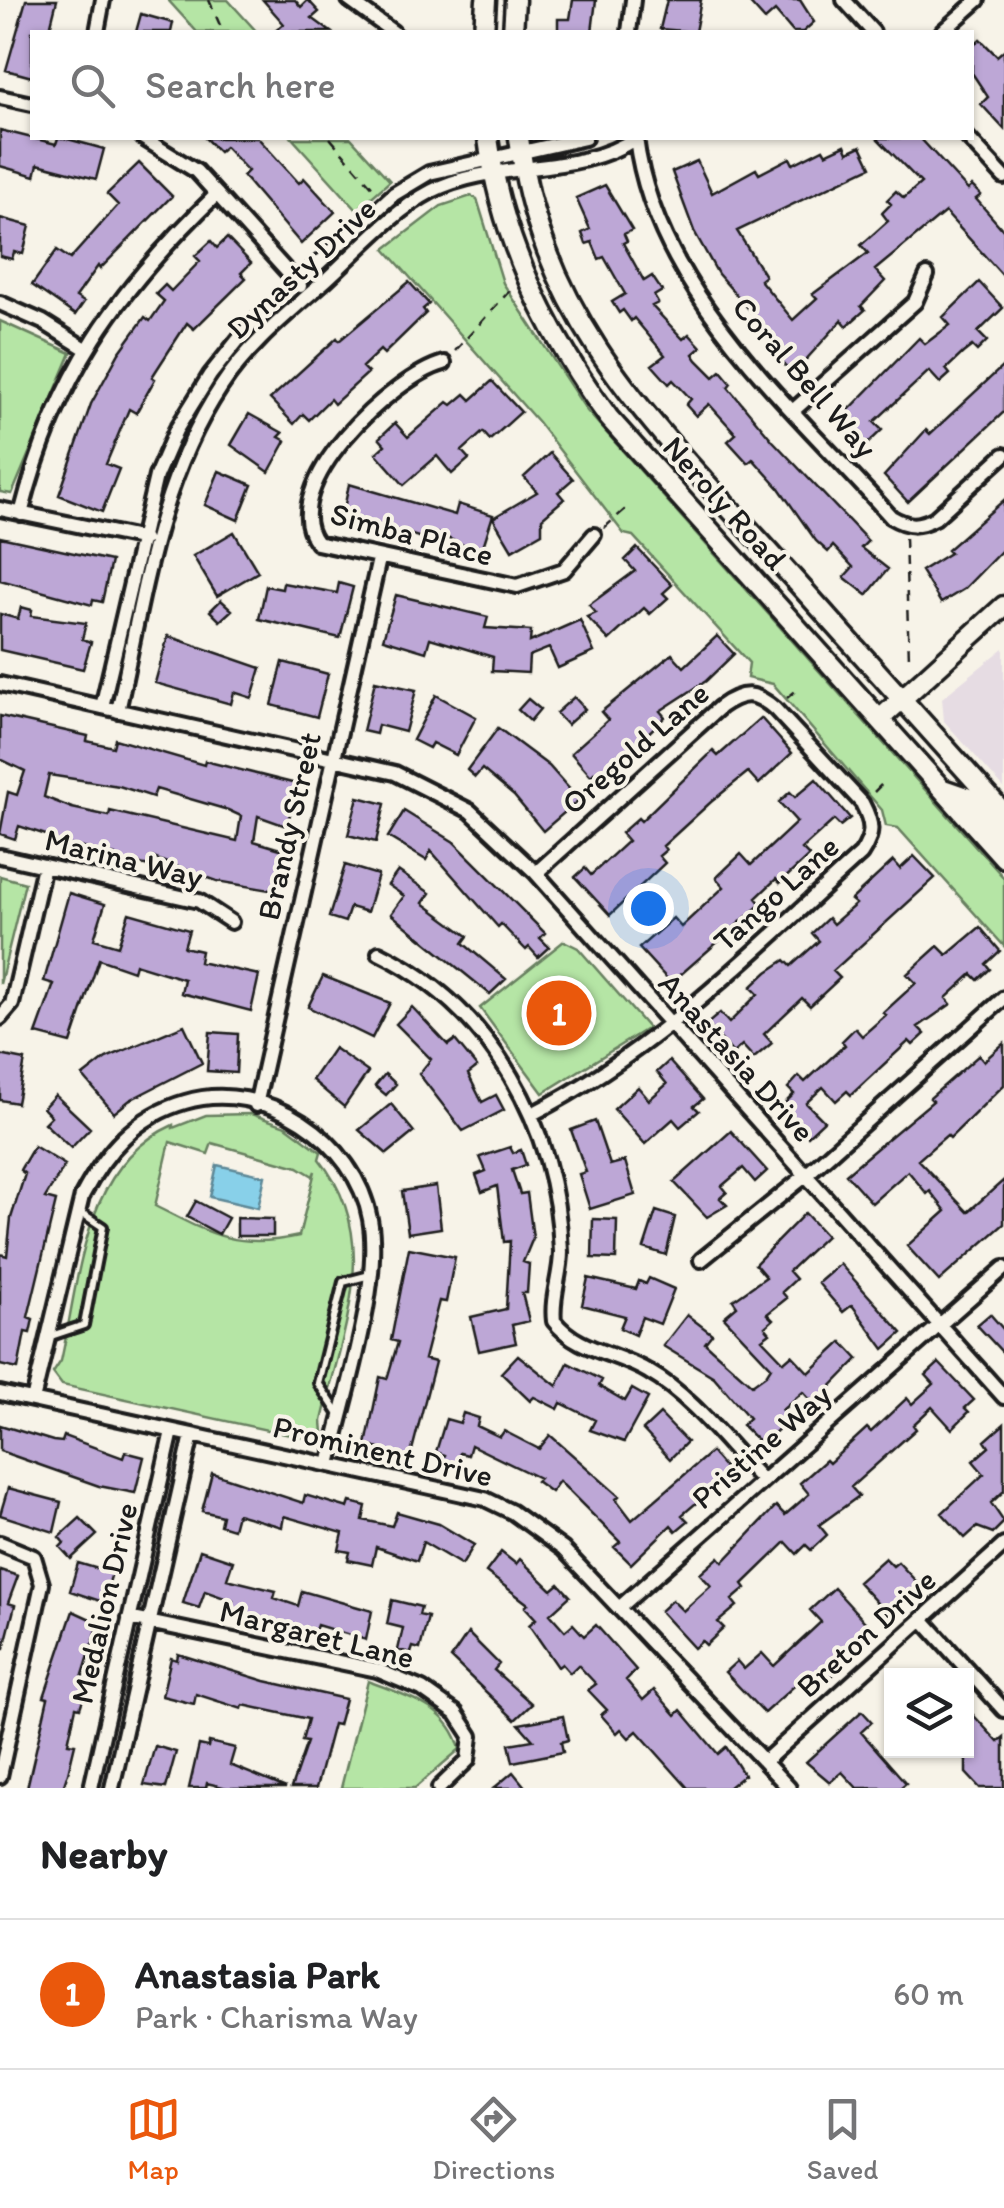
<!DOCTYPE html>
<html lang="en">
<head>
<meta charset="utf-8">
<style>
  :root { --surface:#fff; --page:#f6f6f6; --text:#202124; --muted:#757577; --line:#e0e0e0; --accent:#ea580c }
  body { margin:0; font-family:Itim,sans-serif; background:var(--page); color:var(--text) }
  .controls { position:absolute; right:30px; bottom:30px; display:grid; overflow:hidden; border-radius:0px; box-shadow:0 2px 8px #0004 }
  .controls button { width:90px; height:90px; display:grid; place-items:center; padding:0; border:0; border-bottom:2px solid var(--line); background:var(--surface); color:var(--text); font:50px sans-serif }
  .you { position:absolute; left:648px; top:908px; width:35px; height:35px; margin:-25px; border:8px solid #fff; border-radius:50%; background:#1a73e8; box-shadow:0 0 0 15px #1a73e833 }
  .badge { display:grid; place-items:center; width:65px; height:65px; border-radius:50%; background:var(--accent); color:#fff; font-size:32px; font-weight:700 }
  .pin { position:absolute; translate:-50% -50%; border:5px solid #fff; box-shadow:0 2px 10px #0006 }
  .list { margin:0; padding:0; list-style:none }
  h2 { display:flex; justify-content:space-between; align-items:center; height:130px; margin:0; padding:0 40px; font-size:42px }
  h2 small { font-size:32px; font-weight:400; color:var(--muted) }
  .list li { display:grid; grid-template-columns:65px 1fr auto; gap:30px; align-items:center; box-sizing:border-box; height:150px; padding:0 40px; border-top:2px solid var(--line) }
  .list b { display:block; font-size:38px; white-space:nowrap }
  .list p { margin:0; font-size:32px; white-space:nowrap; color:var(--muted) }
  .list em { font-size:32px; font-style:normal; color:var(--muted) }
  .icon { flex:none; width:55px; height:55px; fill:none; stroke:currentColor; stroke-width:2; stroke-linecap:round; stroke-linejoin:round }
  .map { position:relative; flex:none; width:1004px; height:1788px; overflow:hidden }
  .search { position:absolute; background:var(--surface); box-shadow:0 2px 8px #0004; left:30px; right:30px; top:30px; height:110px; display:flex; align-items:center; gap:25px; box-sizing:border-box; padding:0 35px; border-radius:0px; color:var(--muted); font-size:38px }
  .sheet { height:280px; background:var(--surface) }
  nav { display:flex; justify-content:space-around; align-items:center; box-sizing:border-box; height:140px; border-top:2px solid var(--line); background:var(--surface); font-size:28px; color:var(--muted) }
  nav a { display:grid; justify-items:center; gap:5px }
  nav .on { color:var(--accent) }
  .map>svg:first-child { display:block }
</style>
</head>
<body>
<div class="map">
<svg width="1004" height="1788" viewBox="0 0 1004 1788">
  <rect width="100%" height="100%" fill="#f7f3e8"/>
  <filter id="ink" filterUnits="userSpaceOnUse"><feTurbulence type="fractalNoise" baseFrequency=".01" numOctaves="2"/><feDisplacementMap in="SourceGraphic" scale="20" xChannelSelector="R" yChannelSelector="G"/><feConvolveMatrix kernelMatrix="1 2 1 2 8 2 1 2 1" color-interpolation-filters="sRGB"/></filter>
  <g filter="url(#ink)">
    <path fill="#e6dce3" d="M1004,648V788L944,721L942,698Z"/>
    <path fill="#b5e5a5" stroke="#688060" stroke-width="2.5" fill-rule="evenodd" d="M168,0H228L257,32H197Z
      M292,138H351L390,181L357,210Z
      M471,196L477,199L503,283L587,411L1004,878V946L898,828L886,826L882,810L773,684L747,678L749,663L633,536L624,534L538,422L385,249L441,206Z
      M0,321L71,353L12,494L0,492Z
      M0,876L25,883L0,984Z
      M564,941L578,948L648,1028L543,1093L480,1008Z
      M251,1114L286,1126L321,1152L319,1159C384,1240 342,1330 322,1421L323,1433L313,1440L62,1385L53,1373L61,1361C80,1277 83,1165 173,1125V1128L206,1115ZM170,1142L208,1154L212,1143L298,1167L313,1176L315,1171L299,1236C236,1250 210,1234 155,1206Z
      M368,1681C406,1696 449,1706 460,1749L415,1788H341Z"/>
    <path fill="#88d0e9" stroke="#5d8897" stroke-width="2.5" d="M217,1165L265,1176L258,1208L210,1197Z"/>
    <path fill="#bda7d6" stroke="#1c1c1c" stroke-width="2.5" fill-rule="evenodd" d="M26,0H57L49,32H32V77L6,70Z
      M263,0H295L301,7L308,0L319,12L312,18L331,32H274L284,24Z
      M573,0H596L592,32H558V19H570Z
      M667,0H701L695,32L660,29Z
      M747,0H800L814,22L803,32H793L775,11L765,20Z
      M141,14L173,23L171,32H136Z
      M980,39L997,56L1004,50V129L981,104L988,97L972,73V47Z
      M0,130L56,144L58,138H64L104,149L96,179L38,164L35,176L0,166Z
      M205,138H258L299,183L304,178L335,212L301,244L243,176L248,171L225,147L219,152Z
      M877,138H920L968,190L972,186L981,195L976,199L1004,231V277L945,212L875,270L885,281L861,306L865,310L847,326L842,320L793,374L769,348L777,341L718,274L694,231L672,172L697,161L712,193L756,169L759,174L790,158L793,164L823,149L826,154L845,145L848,152L861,146L871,167L737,231L765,276L760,280L793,320L817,298L813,294L868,253L861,245L888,221L882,213L891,204L887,200L896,191L904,198L921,183Z
      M139,163L172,196L100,269L98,266L76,297L84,302L75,315L32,285L57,250L70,259L118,205L107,194Z
      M605,185L632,230L624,234L627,241L623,243L644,281L652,276L662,291L654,296L658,303L652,306L683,339L689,334L701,347L693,354L697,360L714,377L721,371L731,383L728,387L773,441L868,541L861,548L888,569L867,595L844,577L853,567L833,546L828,552L816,541L779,488L753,459L748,463L728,441L736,434L709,404L696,416L686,405L691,399L673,380L669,384L652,365L665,355L634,318L631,321L623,310L619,313L612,302L625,294L604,257L599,259L592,242L586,244L582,233L590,229L576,198Z
      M0,218L30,226L23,254L14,252L12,259L0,256Z
      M227,238L251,263L241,273L246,278L194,329L187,323L152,377L155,379L136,413L129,409L106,464L119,469L102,512L59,495L91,404L119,353L145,317L150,321L164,301L156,294L165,285L171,291L200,261L195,256L211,241L217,248Z
      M409,282L429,304L423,309L426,313L384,354L380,350L362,367L368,373L334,404L330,399L309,420L303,414L294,424L270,399L337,338L339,341Z
      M979,282L1003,308L978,332L987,341L977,351L972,346L963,353L946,369L950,374L940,383L929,371L874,422L882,430L861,450L841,428L851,419L845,414L919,338L925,344L950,325L943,317Z
      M1004,365V412L908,502L884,476L926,430L930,434Z
      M492,381L521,412L490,440L483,432L462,451L469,459L452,474L437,456L404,485L376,453L385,445L379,438L395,423L408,437L448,402L452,405L465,394L471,400Z
      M249,414L283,433L279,437L286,441L269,472L231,445Z
      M550,453L573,479L558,492L564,499L542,518V533L512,550L493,518L537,492L524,477Z
      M219,471L252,485L238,520L205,505Z
      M349,484L455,515L458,504L493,515L481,553L438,534L435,542L379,525L378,530L350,523L352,516L343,514Z
      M1004,500V548L964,589L941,603L921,571L950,553L947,550Z
      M234,532L258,572L217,596L193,556Z
      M0,537L111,561L102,602L93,600L92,605L0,580Z
      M637,548L672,585L663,593L668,598L650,614L644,608L609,640L587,617L596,613L589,605L635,571L625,560Z
      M283,583L337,593L339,583L353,587L340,638L259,619L266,586L282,589Z
      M396,595L488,617L485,628L531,631L530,642L580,620L594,652L558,668L549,648L529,656L528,673L492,671L493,657L430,638L426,652L383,639Z
      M221,600L232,610L220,621L210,611Z
      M21,607L32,610L31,616L86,623L82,639L91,642L83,669L0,650V614L18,619Z
      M168,636L261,668L252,698L234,692L231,704L155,683Z
      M717,636L734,654L706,681L660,711L665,717L633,748L599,776L595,772L591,776L571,753L608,720L601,712L672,654L684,667Z
      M283,662L328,674L317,717L272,705Z
      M375,681L416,690L405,732L378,725L376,734L363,731Z
      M436,695L476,717L456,755L432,743L429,748L413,740Z
      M574,697L585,709L567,725L556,713Z
      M528,699L540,709L530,721L518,710Z
      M0,716L88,736L87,741L113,747L115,739L204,765L205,761L300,785L286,826L258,816L254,841L287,851L276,891L217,881L153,858L151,866L114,860L115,855L50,841L52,837L19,826L15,839L0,834L8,792L17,795L25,771L0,759ZM49,775L119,786L153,797L156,789L228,810L241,816L237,841L110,811L109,816L72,808L44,797Z
      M761,718L792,753L759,784L748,772L711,802L663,846L666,850L659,856L665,863L610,915L575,877L585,868L591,875L628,841L621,833L638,818L641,821L713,751L718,756Z
      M498,728L549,766L579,800L543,831L514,796L482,769L475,777L467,770Z
      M816,779L850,818L840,826L834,820L802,849L809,856L780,883L776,879L756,898L761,904L671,983L639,948L673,918L681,927L724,887L716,878L741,854L751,865L797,822L779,802L790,792L795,797Z
      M358,797L385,804L376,842L348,835Z
      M404,811L454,842L545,933L540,938L549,947L538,957L529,947L526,950L501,924L498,927L431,851L426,860L388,837Z
      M914,856L935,878L833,971L840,978L810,1006L802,998L764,1034L772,1043L754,1058L742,1045L733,1053L707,1024L720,1013L729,1023L758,994L751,987L767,972L785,960L791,966L819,941L812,933L828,918L833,924L856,904L851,900L893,861L900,869Z
      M345,865L378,875L367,912L350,907L345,922L329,917Z
      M398,871L430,893L423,903L468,936L463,943L506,979L490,994L391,914L404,896L388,885Z
      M69,893L105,904L94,939L118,946L129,913L189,930L184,947L201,951L199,962L259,975L251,1011L181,993L184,979L135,964L133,971L99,959L71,1043L36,1034L54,984L44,981Z
      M980,927L1000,951L986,964L990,969L978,980L972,974L946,998L951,1004L918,1027L925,1034L913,1045L909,1041L851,1095L847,1091L836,1101L823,1087L806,1103L824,1121L808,1136L781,1107L794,1094L788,1088L799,1076L805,1082L845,1045L842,1041L855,1028L862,1036L886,1015L883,1013L916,983L907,974L938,946L947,955Z
      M323,976L390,1003L372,1038L308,1007Z
      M412,1007L448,1045L455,1040L477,1067L468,1074L482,1102L496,1095L504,1110L463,1131L419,1074L431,1059L396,1024Z
      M184,1025L202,1063L130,1100L114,1113L83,1076L106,1058Z
      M210,1032L238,1034L236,1073L207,1071Z
      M1004,1043V1085L950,1138L947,1135L918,1160L968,1212L1004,1180V1224L939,1281L907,1246L946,1211L930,1191L927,1194L908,1171L872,1203L846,1174L933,1101L930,1098L979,1055L984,1061Z
      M334,1048L368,1072L344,1107L312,1080Z
      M0,1055L25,1060L17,1103L0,1100Z
      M669,1061L703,1099L694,1106L699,1111L680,1127L673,1119L645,1144L614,1109L638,1087L649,1100L667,1084L657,1072Z
      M385,1074L396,1084L386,1095L375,1086Z
      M55,1095L90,1128L71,1148L44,1123L51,1116L43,1108Z
      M391,1104L414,1132L387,1154L359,1130Z
      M595,1121L610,1165L625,1161L635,1195L590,1209L579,1174L586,1172L571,1130Z
      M731,1131L767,1171L755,1182L743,1168L722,1186L727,1192L720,1198L727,1205L707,1217L674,1182Z
      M34,1146L65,1165L45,1198L56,1201L28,1317L33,1319L30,1333L25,1332L18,1369L0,1365V1254L7,1256L11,1218L25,1174L20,1170Z
      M510,1147L513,1153L521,1150L526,1165L512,1170L520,1194L527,1193L533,1238L523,1262L529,1264L527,1293H522L529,1321L512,1325L516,1343L479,1351L471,1317L506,1309L510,1241L504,1242L497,1186L482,1192L476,1175L486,1171L480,1157Z
      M436,1186L441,1228L408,1233L402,1191Z
      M196,1201L228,1218L219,1234L187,1217Z
      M656,1211L675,1217L666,1255L644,1248Z
      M805,1213L826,1236L789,1271L796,1279L782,1292L787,1298L767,1314L773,1320L765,1327L770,1333L762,1339L784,1362L792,1355L809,1373L842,1342L858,1359L814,1404L803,1392L782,1410L790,1418L762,1445L742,1425L749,1418L714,1377L663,1346L687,1315L712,1334L705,1343L752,1385L766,1375L771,1367L724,1317L737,1306L733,1300L766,1277L755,1264Z
      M237,1218L273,1219V1236H237Z
      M593,1219L617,1220L616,1259L592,1258Z
      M409,1248L455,1257L446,1302L439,1301L424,1359L435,1362L410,1458L366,1445L380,1377L387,1379L398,1342L391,1340Z
      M840,1264L902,1333L884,1349L852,1305L843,1312L818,1283Z
      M588,1278L636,1289L639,1281L646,1284L649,1278L674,1289L660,1324L642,1317L635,1335L620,1328L625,1316L582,1305Z
      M990,1314L1004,1330V1354L977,1325Z
      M518,1355L557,1386L568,1363L602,1380L599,1386L625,1401L632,1389L648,1398L624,1442L590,1430L595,1420L561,1403L558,1409L534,1397L530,1401L501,1373Z
      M939,1363L974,1400L965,1408L969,1412L952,1429L932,1407L913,1425L916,1429L851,1487L859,1496L819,1525L827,1535L811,1550L806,1545L797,1554L786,1542L743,1584L746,1588L732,1600L737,1606L718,1622L724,1628L706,1645L702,1641L694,1648L660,1611L672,1600L683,1611L711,1586L700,1574L719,1557L723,1562L776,1506L785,1515L809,1494L800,1483L826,1460L829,1463L867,1428L871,1432L907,1398L912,1404L934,1384L926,1375Z
      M463,1413L479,1418L477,1426L500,1437L504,1431L539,1449L550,1435L619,1496L616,1499L632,1520L711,1452L730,1474L682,1515L688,1521L676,1531L671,1525L631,1564L614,1547L620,1542L559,1481L551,1492L536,1481L539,1478L471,1445L468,1455L460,1453L457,1464L443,1460L445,1455L436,1452L446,1419L460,1423Z
      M660,1414L687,1442L670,1459L643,1430Z
      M1004,1424V1491L991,1503L1004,1522L993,1533L977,1527L965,1538L942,1513L984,1474L973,1461L989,1447L985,1441Z
      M0,1425L53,1441L62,1442L64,1436L123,1458L125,1452L144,1457L135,1493L99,1486L0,1451Z
      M212,1473L303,1503L305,1495L348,1508L350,1502L366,1506L363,1520L392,1526L397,1512L439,1524L474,1545L462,1565L423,1542L417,1561L376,1547L372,1565L348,1560L350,1552L339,1550L343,1533L284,1516L282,1527L237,1514L233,1529L220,1525L222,1516L202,1511Z
      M8,1488L61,1502L54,1532L0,1515Z
      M80,1518L97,1535L71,1559L60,1547L64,1543L59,1537Z
      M200,1550L233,1561L227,1579L276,1591L274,1598L298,1606L302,1591L372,1611L366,1640L317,1625L314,1633L231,1610L233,1601L205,1591L199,1608L183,1603Z
      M501,1552L516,1564L520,1559L552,1590L559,1584L570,1596L550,1614L565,1631L573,1624L584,1636L596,1625L636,1670L626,1680L643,1700L654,1690L676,1715L681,1710L718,1754L726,1747L744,1775L728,1788H688L637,1731L629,1738L621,1729L617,1733L601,1715L607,1710L588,1690L596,1684L578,1665L570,1673L562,1664L558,1667L529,1625L536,1619L525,1607L528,1604L486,1572Z
      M885,1558L893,1566L898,1562L923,1589L888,1615L858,1582Z
      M78,1563L112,1573L103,1602L70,1591Z
      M0,1570L18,1576L8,1603L15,1605L4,1648H0Z
      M834,1588L874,1632L831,1677L817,1671L805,1682L802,1679L764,1713L725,1672L737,1661L744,1669L762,1653L774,1666L821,1622L810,1610Z
      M392,1600L421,1607L419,1615L428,1617L420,1649L413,1647L411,1653L398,1650L403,1628L387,1624Z
      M73,1611L99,1623L82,1678L89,1681L80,1708L76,1707L68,1743L75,1744L68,1773L63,1788H27L48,1698L44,1697Z
      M468,1633L499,1664L494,1670L532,1704L515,1720L451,1658Z
      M178,1654L265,1681L345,1699L338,1725L333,1724L316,1788H291L307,1742L302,1741L308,1719L243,1705L242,1709L196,1694L194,1704L162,1696L171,1658L177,1660Z
      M966,1707L998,1742L1004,1737V1788H980L966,1773V1761L957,1750H966Z
      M862,1711L872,1722L861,1732L906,1783L900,1788H857L842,1772L830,1782L806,1762Z
      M563,1716L568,1740L561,1742L563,1752L513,1762L509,1744L533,1740L519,1724Z
      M209,1742L235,1748L230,1765L286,1788H227L207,1783L206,1788H189L199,1745L208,1747Z
      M155,1746L176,1752L166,1788L144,1785Z
      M513,1772L526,1788H494Z"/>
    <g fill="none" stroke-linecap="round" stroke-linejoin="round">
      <g stroke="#1c1c1c" stroke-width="14">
        <path id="lane" d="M48,1337L84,1325L103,1227L79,1211
          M340,1416L318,1383L343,1282L370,1275"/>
      </g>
      <g stroke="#1c1c1c" stroke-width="20">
        <path id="street" d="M349,0L393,32
          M844,0L873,32
          M97,32L103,0
          M629,32L633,0
          M942,32L978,0
          M0,97L32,104
          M143,138L196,171L300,286
          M636,138C655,292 793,407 891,517C908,527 918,527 935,518L1004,455
          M968,138L1004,177
          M0,303L43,322L86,349
          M444,363C393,377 274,487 317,543L517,586L564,570L594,535
          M795,409L915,302L927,275
          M0,509L144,539
          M21,514C56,376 116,291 217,194
          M0,684L395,773L470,811L536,873L1004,1397
          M102,707L156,476L176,430L210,375L246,330L394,194L429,173L585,138
          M118,711C143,600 157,483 221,387C249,344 289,313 327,279C360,249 392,212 432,191C495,159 577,178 636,138
          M0,856L199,901L231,922
          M379,953C492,1008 557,1127 561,1252C561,1275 551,1297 554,1321C577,1351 618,1353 649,1372C693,1397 727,1444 762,1480
          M0,1018L12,1004L44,866
          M256,1105L379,559
          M532,1114C658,1050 757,948 861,854C874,834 873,824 862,803L775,709C755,691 742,691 720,707L536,873
          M701,1260L805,1176L1004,998
          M0,1393L485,1499L512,1512L563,1549L789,1788
          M33,1400L82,1196C105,1152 136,1116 185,1102C264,1078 356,1141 370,1219C382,1285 344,1397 329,1465
          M0,1543L34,1557L42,1584L0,1776
          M619,1608L1004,1268
          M129,1618L377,1670L422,1689L456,1713L471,1736L468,1760L439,1788
          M922,1619L1004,1710
          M765,1761L1004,1545
          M91,1788L172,1431
          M112,1788L192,1435"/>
      </g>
      <g stroke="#1c1c1c" stroke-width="25">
        <path id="secondary" d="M484,32L486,0
          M513,32L515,0
          M488,138C501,241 548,335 609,418L1004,858
          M519,138C542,323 657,428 775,558C851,643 928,728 1004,813
          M880,719L1004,606
          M943,789L966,797L1004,839"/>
      </g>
      <path stroke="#1c1c1c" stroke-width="2.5" stroke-dasharray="10 8" stroke-linecap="butt" d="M209,0L223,32
        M330,138L375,190
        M455,351L513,287
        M604,528L629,506
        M905,538L909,660
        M787,698L799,688
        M874,792L884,782"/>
      <use href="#lane" stroke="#f7f3e8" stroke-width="6"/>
      <use href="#street" stroke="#f7f3e8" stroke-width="12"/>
      <use href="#secondary" stroke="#f7f3e8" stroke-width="18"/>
    </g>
  </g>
  <g text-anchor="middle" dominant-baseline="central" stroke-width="8" stroke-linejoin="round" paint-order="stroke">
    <g font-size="32" fill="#1c1c1c" stroke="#f7f3e8">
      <text transform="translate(301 268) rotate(-43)">Dynasty Drive</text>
      <text transform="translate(805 377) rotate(49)">Coral Bell Way</text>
      <text transform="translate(725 503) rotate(48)">Neroly Road</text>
      <text transform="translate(412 534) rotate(15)">Simba Place</text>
      <text transform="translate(635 748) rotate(-41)">Oregold Lane</text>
      <text transform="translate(289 826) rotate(-77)">Brandy Street</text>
      <text transform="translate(124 858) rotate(14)">Marina Way</text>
      <text transform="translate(776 893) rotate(-42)">Tango Lane</text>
      <text transform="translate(737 1057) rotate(48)">Anastasia Drive</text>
      <text transform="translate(761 1446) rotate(-41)">Pristine Way</text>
      <text transform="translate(383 1451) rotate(13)">Prominent Drive</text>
      <text transform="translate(104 1603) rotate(-77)">Medalion Drive</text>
      <text transform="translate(866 1633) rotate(-42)">Breton Drive</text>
      <text transform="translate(317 1634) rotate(14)">Margaret Lane</text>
    </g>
  </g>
</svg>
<div class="controls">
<button><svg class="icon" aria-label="layers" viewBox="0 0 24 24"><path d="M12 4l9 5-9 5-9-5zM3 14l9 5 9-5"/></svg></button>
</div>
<div class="you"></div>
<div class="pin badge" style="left:559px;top:1013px">1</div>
<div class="search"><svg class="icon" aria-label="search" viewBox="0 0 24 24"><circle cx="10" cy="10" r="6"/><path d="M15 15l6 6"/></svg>Search here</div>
</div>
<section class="sheet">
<h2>Nearby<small></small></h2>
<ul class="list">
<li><span class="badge">1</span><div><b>Anastasia Park</b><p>Park · Charisma Way</p></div><em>60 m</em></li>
</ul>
</section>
<nav>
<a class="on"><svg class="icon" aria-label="map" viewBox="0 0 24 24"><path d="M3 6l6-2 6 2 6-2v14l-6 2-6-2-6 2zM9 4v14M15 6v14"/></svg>Map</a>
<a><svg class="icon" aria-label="directions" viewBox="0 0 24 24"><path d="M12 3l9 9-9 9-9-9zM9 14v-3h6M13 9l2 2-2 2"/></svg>Directions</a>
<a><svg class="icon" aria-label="saved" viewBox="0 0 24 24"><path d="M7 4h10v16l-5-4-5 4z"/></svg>Saved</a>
</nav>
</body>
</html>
